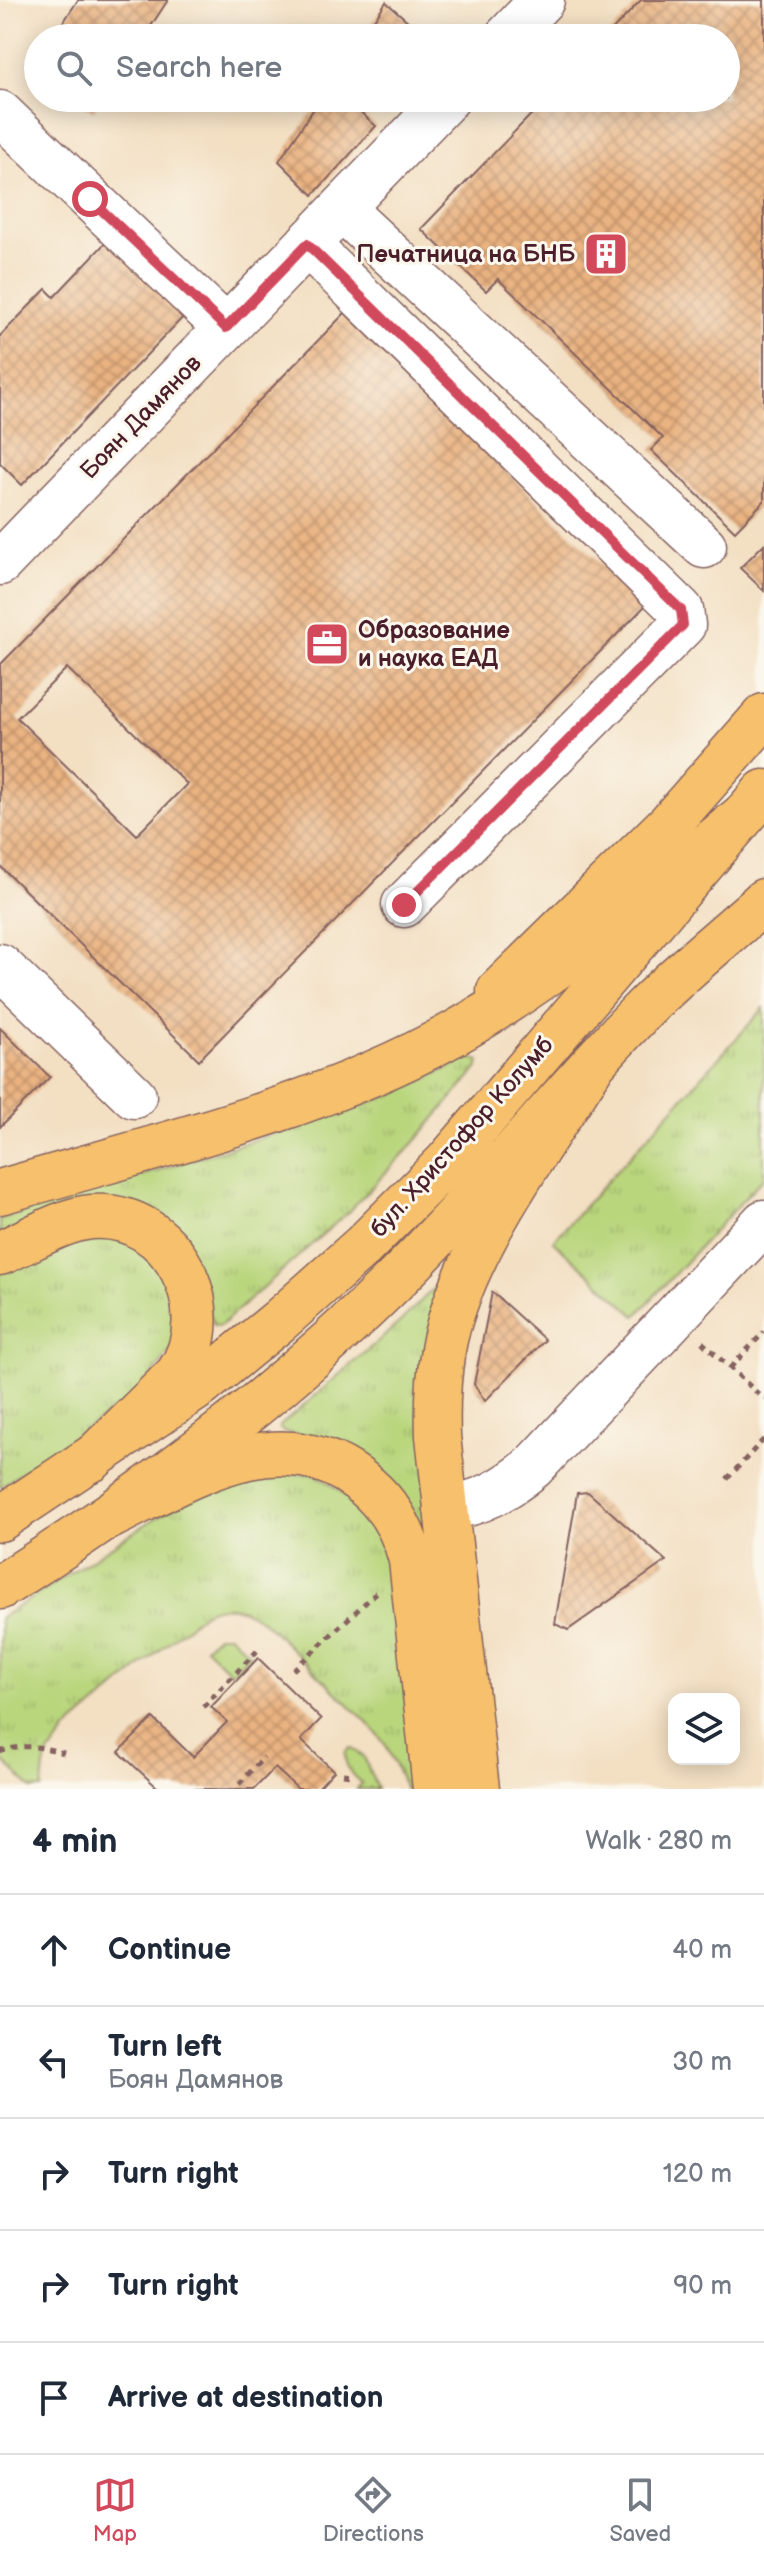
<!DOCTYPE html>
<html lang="en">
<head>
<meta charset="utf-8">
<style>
  :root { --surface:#fff; --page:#f2f2f3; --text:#1f2937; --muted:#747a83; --line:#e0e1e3; --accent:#d1495b }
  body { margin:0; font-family:"Balsamiq Sans",sans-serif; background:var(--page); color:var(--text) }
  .controls { position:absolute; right:24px; bottom:24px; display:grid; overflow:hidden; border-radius:16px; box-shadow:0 4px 20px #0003 }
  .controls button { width:72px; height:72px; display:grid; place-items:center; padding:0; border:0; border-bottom:2px solid var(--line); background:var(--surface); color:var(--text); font:40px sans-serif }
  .stop { position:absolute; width:24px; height:24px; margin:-18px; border:6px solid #d1495b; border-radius:50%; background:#fff }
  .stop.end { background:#d1495b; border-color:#fff; box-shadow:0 2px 8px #0008 }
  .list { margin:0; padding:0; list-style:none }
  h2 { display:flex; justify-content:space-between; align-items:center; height:104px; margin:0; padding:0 32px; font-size:34px }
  h2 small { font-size:26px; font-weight:400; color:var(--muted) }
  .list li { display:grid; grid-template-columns:52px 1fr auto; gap:24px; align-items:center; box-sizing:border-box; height:112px; padding:0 32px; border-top:2px solid var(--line) }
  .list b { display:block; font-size:30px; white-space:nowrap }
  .list p { margin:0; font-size:26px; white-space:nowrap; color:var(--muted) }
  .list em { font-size:26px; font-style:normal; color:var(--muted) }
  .icon { flex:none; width:44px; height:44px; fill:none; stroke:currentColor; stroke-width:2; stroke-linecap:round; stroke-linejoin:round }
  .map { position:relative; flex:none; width:764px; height:1789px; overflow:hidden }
  .search { position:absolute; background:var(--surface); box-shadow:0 4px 20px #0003; left:24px; right:24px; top:24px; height:88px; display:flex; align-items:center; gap:20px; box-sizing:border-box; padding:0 28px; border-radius:44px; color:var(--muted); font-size:30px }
  .sheet { height:664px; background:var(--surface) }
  nav { display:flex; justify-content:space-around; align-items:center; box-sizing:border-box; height:112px; border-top:2px solid var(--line); background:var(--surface); font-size:22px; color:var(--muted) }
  nav a { display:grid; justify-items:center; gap:4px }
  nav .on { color:var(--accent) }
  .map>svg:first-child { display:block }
</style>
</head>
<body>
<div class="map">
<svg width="764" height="1789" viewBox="0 0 764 1789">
  <defs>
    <pattern id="grass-tufts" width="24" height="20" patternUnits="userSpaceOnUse" patternTransform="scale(2)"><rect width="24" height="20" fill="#b9d67d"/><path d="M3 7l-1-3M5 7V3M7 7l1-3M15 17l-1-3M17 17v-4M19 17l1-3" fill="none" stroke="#a1b76c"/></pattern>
    <pattern id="building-cross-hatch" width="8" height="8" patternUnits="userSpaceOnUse" patternTransform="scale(2)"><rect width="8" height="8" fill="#eab381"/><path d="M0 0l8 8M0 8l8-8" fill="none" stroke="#c0916a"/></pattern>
  </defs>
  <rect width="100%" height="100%" fill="#fbf7ec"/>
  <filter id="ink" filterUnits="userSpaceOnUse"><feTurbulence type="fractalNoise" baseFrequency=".0125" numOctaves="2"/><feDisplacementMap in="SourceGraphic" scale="16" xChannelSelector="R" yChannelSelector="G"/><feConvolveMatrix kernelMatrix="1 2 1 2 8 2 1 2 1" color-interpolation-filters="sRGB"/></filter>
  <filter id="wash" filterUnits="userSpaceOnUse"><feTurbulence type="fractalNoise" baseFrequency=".006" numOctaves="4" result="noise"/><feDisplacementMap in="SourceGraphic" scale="32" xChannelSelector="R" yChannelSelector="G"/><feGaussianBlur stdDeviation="1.8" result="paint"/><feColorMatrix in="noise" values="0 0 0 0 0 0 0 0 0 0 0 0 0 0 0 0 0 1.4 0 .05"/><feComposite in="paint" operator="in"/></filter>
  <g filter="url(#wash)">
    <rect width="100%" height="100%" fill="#f3dfc2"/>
    <path fill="url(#grass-tufts)" stroke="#827a54" stroke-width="2" d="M764,1008V1177L636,1316L553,1241Z
      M470,1058L480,1061L477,1069L414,1143L348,1212L220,1326L214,1325L183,1236L0,1233V1220L337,1114L388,1096Z
      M104,1234L146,1251L171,1288L177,1341L140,1392L0,1487V1270L74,1238Z
      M438,1284L441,1286L433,1541L300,1435L283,1432L279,1427L400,1322Z
      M233,1474H315L363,1506L387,1543L418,1789H405L387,1747L370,1725L267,1625C247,1608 226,1600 203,1613L69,1728L49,1754L44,1766L42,1789H32L0,1758V1618C78,1570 152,1516 233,1474Z
      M351,1748L364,1757L377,1789H357L362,1783C352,1774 343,1766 346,1751Z"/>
    <path fill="#b9d67d" stroke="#827a54" stroke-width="2" d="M218,1635H230L250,1654L231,1673L205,1647Z"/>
    <g id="blocks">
      <path fill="url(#building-cross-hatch)" fill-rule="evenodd" d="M78,0H168L143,38H53Z
        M641,0H764V501L735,531L651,450L663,438L498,279L486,291L421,229L547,98H726V38H605Z
        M386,2L427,38H362Z
        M72,98H102L93,112Z
        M321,98H371L359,111L376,126L313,195L279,161Z
        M108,240L186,314L22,485L0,463V336L46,289L54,297Z
        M345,313L645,606L199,1060L0,866V665ZM67,668L187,784L137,835L17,718Z
        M764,544V591L740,568Z
        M0,1028L50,1077L0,1127Z
        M492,1292L545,1340L485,1401L474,1384Z
        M588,1492L666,1561L568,1630L555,1624L577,1493Z
        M258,1658L321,1719L301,1740L334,1771L317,1789H298L275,1768L254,1789H159L119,1752L153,1718L193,1757L227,1722L211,1707Z"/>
    </g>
  </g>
  <g filter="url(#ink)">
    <use href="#blocks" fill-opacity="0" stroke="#856260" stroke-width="2"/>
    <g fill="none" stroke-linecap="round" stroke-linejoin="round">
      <g stroke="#856260" stroke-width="47">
        <path id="minor" d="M506,38L542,0
          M0,113L226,328
          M342,209L704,546
          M307,244L681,610L683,625L404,905
          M0,563L448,98
          M0,966L134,1096
          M446,1508C481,1504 506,1489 533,1467L764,1222"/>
      </g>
      <g stroke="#856260" stroke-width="47">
        <path id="major" d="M499,991L669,824L764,716
          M0,1519L201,1385L279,1321L363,1246L447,1162L764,792
          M0,1587C145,1496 284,1392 405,1270C486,1188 558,1098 638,1015C677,974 722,939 764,901"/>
      </g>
      <g stroke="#856260" stroke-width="47">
        <path id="highway" d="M0,1192C149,1148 317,1110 453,1034C560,974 650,894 744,815
          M0,1253C27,1242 63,1219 92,1217C173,1211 223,1311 177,1375L91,1460
          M109,1517C187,1479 277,1418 359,1480C387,1501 403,1527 411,1560L435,1789
          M477,1789L438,1436C437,1407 438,1378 443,1350C459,1256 540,1148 591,1067"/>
      </g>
      <path stroke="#856260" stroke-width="5" stroke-dasharray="6 6" stroke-linecap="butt" d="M702,1342L764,1399
        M730,1368L764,1332
        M727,1479L764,1439
        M293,1670L377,1592
        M203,1707L257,1651
        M0,1752C22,1743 43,1747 64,1753
        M343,1774L352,1775
        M239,1784L264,1757"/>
      <use href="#minor" stroke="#fff" stroke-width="44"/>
      <use href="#major" stroke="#f7c06c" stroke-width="44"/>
      <use href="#highway" stroke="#f7c06c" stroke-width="44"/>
    </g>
  </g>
  <g fill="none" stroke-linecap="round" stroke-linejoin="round" filter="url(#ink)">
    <path stroke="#d1495b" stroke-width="10" d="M90,199L226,328L307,244L681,610L683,625L404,905"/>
  </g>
  <defs>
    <g id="building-square" transform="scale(2.3)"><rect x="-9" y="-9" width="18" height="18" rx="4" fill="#d1495b" stroke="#fbf7ec"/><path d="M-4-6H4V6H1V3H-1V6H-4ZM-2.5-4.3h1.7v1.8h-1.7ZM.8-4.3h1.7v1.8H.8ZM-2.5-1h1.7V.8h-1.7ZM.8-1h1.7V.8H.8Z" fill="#fff"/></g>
    <g id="office-square" transform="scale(2.3)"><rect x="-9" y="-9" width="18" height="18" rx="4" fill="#d1495b" stroke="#fbf7ec"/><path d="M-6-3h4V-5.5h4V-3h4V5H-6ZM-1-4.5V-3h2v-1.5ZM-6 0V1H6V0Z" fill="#fff"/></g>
  </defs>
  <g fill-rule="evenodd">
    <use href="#building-square" x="606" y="254"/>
    <use href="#office-square" x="327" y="644"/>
  </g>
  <g text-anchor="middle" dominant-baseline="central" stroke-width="6" stroke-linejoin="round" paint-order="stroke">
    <g font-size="24" font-weight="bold" fill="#4a1f2b" stroke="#fbf7ec" text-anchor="end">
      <text x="575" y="254">Печатница на БНБ</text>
      <text x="358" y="630" text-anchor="start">Образование<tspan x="358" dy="28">и наука ЕАД</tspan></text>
    </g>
    <g font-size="24" fill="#4a1f2b" stroke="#fbf7ec">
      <text transform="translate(141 417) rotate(-46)">Боян Дамянов</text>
      <text transform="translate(462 1137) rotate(-48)">бул. Христофор Колумб</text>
    </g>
  </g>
</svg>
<div class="controls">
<button><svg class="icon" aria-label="layers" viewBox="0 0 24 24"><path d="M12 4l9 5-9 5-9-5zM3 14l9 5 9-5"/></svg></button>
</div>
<div class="stop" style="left:90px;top:199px"></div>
<div class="stop end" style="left:404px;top:905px"></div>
<div class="search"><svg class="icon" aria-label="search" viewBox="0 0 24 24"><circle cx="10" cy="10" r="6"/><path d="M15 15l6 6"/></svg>Search here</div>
</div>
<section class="sheet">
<h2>4 min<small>Walk · 280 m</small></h2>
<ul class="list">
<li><svg class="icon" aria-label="ahead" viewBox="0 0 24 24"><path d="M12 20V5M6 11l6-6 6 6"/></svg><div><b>Continue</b></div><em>40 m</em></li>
<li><svg class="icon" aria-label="left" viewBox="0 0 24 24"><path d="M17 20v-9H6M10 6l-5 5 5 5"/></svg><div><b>Turn left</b><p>Боян Дамянов</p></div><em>30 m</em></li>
<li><svg class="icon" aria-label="right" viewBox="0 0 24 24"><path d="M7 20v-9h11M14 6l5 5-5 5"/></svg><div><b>Turn right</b></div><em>120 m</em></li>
<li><svg class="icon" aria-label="right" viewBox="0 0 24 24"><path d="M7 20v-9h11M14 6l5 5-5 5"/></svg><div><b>Turn right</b></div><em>90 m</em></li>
<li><svg class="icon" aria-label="arrive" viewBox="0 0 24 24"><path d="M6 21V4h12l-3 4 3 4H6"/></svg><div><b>Arrive at destination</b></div></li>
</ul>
</section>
<nav>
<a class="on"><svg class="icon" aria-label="map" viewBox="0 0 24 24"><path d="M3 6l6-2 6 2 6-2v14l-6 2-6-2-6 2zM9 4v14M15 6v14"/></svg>Map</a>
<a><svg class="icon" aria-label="directions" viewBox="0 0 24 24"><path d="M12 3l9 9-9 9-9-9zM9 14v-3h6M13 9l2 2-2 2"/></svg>Directions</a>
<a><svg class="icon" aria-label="saved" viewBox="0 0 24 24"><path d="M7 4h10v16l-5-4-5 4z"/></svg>Saved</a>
</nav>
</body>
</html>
